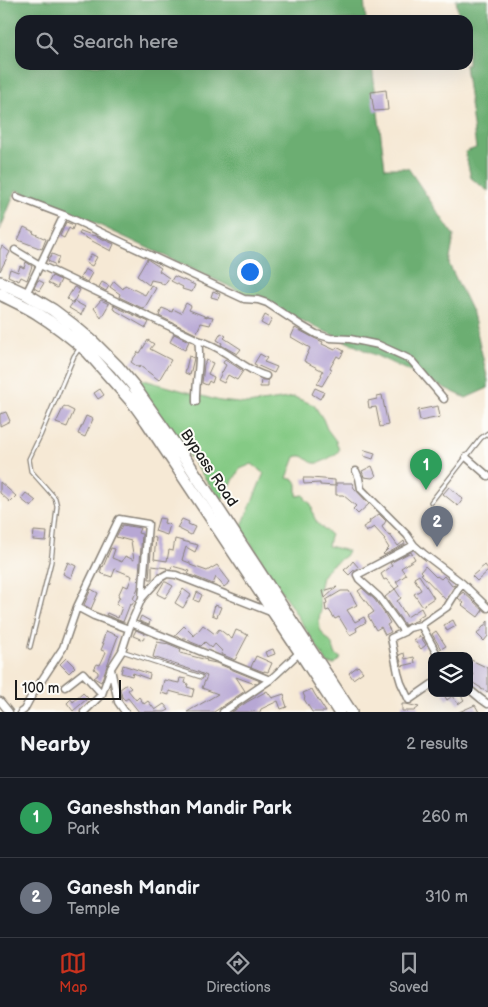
<!DOCTYPE html>
<html lang="en">
<head>
<meta charset="utf-8">
<style>
  :root { --surface:#171b24; --page:#20242c; --text:#f1f3f6; --muted:#9ea1a6; --line:#363941; --accent:#c8321e }
  body { margin:0; font-family:"Balsamiq Sans",sans-serif; background:var(--page); color:var(--text) }
  .controls { position:absolute; right:15px; bottom:15px; display:grid; overflow:hidden; border-radius:10px; box-shadow:0 5px 20px #0002 }
  .controls button { width:45px; height:45px; display:grid; place-items:center; padding:0; border:0; border-bottom:1px solid var(--line); background:var(--surface); color:var(--text); font:25px sans-serif }
  .scale { position:absolute; left:15px; bottom:12px; width:106px; box-sizing:border-box; padding-left:5px; border:2px solid #1c1c1c; border-top:0; font-size:14px; line-height:18px; white-space:nowrap; color:#1c1c1c; -webkit-text-stroke:4px #fdfcf7; paint-order:stroke }
  .you { position:absolute; left:249px; top:271px; width:18px; height:18px; margin:-12px; border:4px solid #fff; border-radius:50%; background:#1a73e8; box-shadow:0 0 0 8px #1a73e833 }
  .badge { display:grid; place-items:center; width:32px; height:32px; border-radius:50%; background:var(--accent); color:#fff; font-size:16px; font-weight:700 }
  .pin { position:absolute; translate:-50% -41px; filter:drop-shadow(0 1px 2px #0008) }
  .pin::after { content:''; position:absolute; top:26px; width:18px; height:15px; background:inherit; clip-path:polygon(0 0,100% 0,50% 100%) }
  .list { margin:0; padding:0; list-style:none }
  h2 { display:flex; justify-content:space-between; align-items:center; height:65px; margin:0; padding:0 20px; font-size:21px }
  h2 small { font-size:16px; font-weight:400; color:var(--muted) }
  .list li { display:grid; grid-template-columns:32px 1fr auto; gap:15px; align-items:center; box-sizing:border-box; height:80px; padding:0 20px; border-top:1px solid var(--line) }
  .list b { display:block; font-size:19px; white-space:nowrap }
  .list p { margin:0; font-size:16px; white-space:nowrap; color:var(--muted) }
  .list em { font-size:16px; font-style:normal; color:var(--muted) }
  .icon { flex:none; width:28px; height:28px; fill:none; stroke:currentColor; stroke-width:2; stroke-linecap:round; stroke-linejoin:round }
  .map { position:relative; flex:none; width:488px; height:712px; overflow:hidden }
  .search { position:absolute; background:var(--surface); box-shadow:0 5px 20px #0002; left:15px; right:15px; top:15px; height:55px; display:flex; align-items:center; gap:12px; box-sizing:border-box; padding:0 18px; border-radius:15px; color:var(--muted); font-size:19px }
  .sheet { height:225px; background:var(--surface) }
  nav { display:flex; justify-content:space-around; align-items:center; box-sizing:border-box; height:70px; border-top:1px solid var(--line); background:var(--surface); font-size:14px; color:var(--muted) }
  nav a { display:grid; justify-items:center; gap:2px }
  nav .on { color:var(--accent) }
  .map>svg:first-child { display:block }
</style>
</head>
<body>
<div class="map">
<svg width="488" height="712" viewBox="0 0 488 712">
  <rect width="100%" height="100%" fill="#fdfcf7"/>
  <filter id="ink" filterUnits="userSpaceOnUse"><feTurbulence type="fractalNoise" baseFrequency=".02" numOctaves="2"/><feDisplacementMap in="SourceGraphic" scale="10" xChannelSelector="R" yChannelSelector="G"/><feConvolveMatrix kernelMatrix="1 2 1 2 8 2 1 2 1" color-interpolation-filters="sRGB"/></filter>
  <filter id="wash" filterUnits="userSpaceOnUse"><feTurbulence type="fractalNoise" baseFrequency=".0096" numOctaves="4" result="noise"/><feDisplacementMap in="SourceGraphic" scale="20" xChannelSelector="R" yChannelSelector="G"/><feGaussianBlur stdDeviation="1.12" result="paint"/><feColorMatrix in="noise" values="0 0 0 0 0 0 0 0 0 0 0 0 0 0 0 0 0 1.4 0 .05"/><feComposite in="paint" operator="in"/></filter>
  <g filter="url(#wash)">
    <rect width="100%" height="100%" fill="#f6e9d5"/>
    <path fill="#85ca85" stroke="#507350" d="M133,377L220,401L248,404L294,397L314,405L323,419L327,429L336,441L339,450C336,455 334,455 329,458C326,460 322,462 318,463C307,465 307,452 295,457L287,478L295,480L297,484V496L304,495L306,500L311,504L314,517L318,524L331,535L329,540L328,546L348,551L345,556L329,567L322,577L318,594L321,610L319,619L320,629L322,633L332,644L336,655L341,658L335,664H328L241,528L264,473L252,464L240,469L221,501Z"/>
    <path fill="#6cae72" stroke="#446547" d="M0,0H364L366,20H20V65H372L385,168H408L454,236L449,264L473,314L488,381V388L466,398L67,210L16,190L0,230Z
      M456,0H488V191L471,178L465,152L476,148L465,65H468V20H459Z"/>
    <g id="blocks">
      <path fill="#b7a7d4" d="M386,90L388,110L374,111L371,92Z
        M66,222L74,225L72,230L69,228L64,238L60,236Z
        M24,227L34,232L33,233L46,239L42,249L18,240Z
        M81,231L94,236V235L114,244L111,251L79,234Z
        M2,246L10,252L0,271V250Z
        M52,254L59,257L56,265L48,261Z
        M91,254L97,257L92,266L86,263Z
        M147,259L161,268L159,271L169,278L164,285L160,282L151,280L149,285L137,276Z
        M26,262L32,266L27,280L21,277L19,281L8,276L10,269L18,272L20,266L24,268Z
        M85,269L92,273L87,282L80,278Z
        M52,276L61,280L57,288L48,283Z
        M174,276L195,285L192,292L182,289L183,287L171,281Z
        M38,280L44,283L39,291L34,288Z
        M114,281L123,289L125,285L145,295L151,285L156,288L144,309L119,297L120,294L110,287Z
        M102,282L109,286L106,291L99,287Z
        M74,287L80,290L73,303L67,299Z
        M213,291L220,294L218,299L211,297Z
        M101,300L109,304L101,318L94,308Z
        M74,301L85,307L81,315L69,308Z
        M186,303L191,306L189,310L207,317V316L213,317L210,325L201,323L196,334L159,316L162,308L172,312L173,309L181,313Z
        M114,306L149,322L146,328L113,309Z
        M265,315L272,319L268,327L261,323Z
        M295,328L314,338L323,342L322,344L335,350L337,347L344,351L340,358L337,356L330,368L332,369L322,386L317,384L322,375H321L323,371L304,361L310,348L291,337Z
        M221,333L226,336L224,338L241,349L237,354L221,345L222,343L217,340Z
        M174,334L189,341L185,350L170,342Z
        M148,340L154,344L150,349L171,360L159,380L140,366L139,368L131,362L138,352L140,353Z
        M260,354L267,358L264,362L277,367L274,373L254,364Z
        M189,356L194,358L190,375L185,373Z
        M225,359L243,371L237,380L228,375L224,383L218,380L226,365L223,363Z
        M206,360L213,363L208,374L214,377L212,383L209,381L207,385L202,383L204,365Z
        M261,380H268V387H260Z
        M315,388L324,392L320,399L312,394Z
        M100,389L104,395L98,399L94,393Z
        M382,395L388,425L380,427L376,407L369,408L368,401L377,399V396Z
        M64,406L74,411L67,427L56,423Z
        M438,406L440,417L420,421L418,410Z
        M6,412L10,421L0,426V414Z
        M86,416L93,419L85,437L78,434Z
        M365,450L375,453L373,459L364,456Z
        M372,466L376,476L372,478L364,477L362,471Z
        M303,478H311L335,480V486L320,485V483L304,484Z
        M0,482L16,496L10,502L0,493Z
        M336,483H352L354,488L369,504L358,514L353,509L356,506L343,495H336Z
        M449,487L463,499L458,506L443,494Z
        M26,493L36,501L31,507L21,499Z
        M379,514L386,521L382,527L389,536L390,535L398,546L404,541L405,544L384,555L383,554L389,548L384,540L385,539L374,527L366,532L363,527L370,523L369,521Z
        M159,518L165,519L164,523L170,525L167,535L155,531Z
        M182,519L189,522L188,524L195,527L191,535L177,528Z
        M122,525L140,528L138,533L142,534L138,588L133,599L135,600L132,605L130,604L123,622L106,615L107,613L118,618L122,607L116,604L120,597L118,596L123,585L128,587L132,576L115,569L112,577L100,573L102,566L103,567L111,548L115,549L112,558L122,562L125,556L134,560L131,541L116,537Z
        M34,531L47,532L46,541L33,540Z
        M152,537L156,538L154,559L167,561L169,550L173,551L175,539L198,545L195,552L186,547L182,560L190,563V565L207,571L217,565L230,582L224,587L216,577L213,584L188,574L190,571L172,566L171,569H166L167,568L152,566V579H149Z
        M411,552L415,559L401,568L406,575L396,582L399,586L395,589L386,579L384,580L381,574L392,566L390,563Z
        M353,561L359,568L353,571L349,575L344,570L349,566Z
        M68,562L76,566L71,578L63,574Z
        M485,565L488,569V571L477,581L472,576Z
        M425,566L436,577L437,576L441,579L444,576L452,586L455,585L446,600L421,574L423,573L421,571Z
        M419,575L434,598L422,606L414,594L421,590L414,578Z
        M164,582H166L173,586L165,598L157,594Z
        M337,587L325,598L323,591Z
        M362,588L375,600L385,614L390,623L387,625L391,632L385,635L381,627L376,630L368,616L374,612L358,591Z
        M91,589L98,593L91,609L84,605Z
        M183,589L191,595L183,608L175,603Z
        M395,589L401,598L397,601L407,617L421,608L424,614L417,618L418,620L405,625L385,597Z
        M341,591H349L357,605L347,610L355,622L364,617L366,622L356,628L357,631L350,635L339,617L335,619L329,610L326,611L325,604L327,603L326,600Z
        M197,592L202,595L199,602L194,600Z
        M463,592L483,610L478,617L462,605L464,603L458,598Z
        M215,605L221,607L217,617L212,615Z
        M141,616L150,621L149,625L139,621Z
        M453,620L456,626L447,631L444,625Z
        M488,621V636L484,641L477,634Z
        M203,625L215,634L219,629L232,639L236,630L248,635L235,660L221,654L222,651L215,644L212,648L205,642L201,646L191,642L184,637V639L175,635L184,626L194,636Z
        M136,630L145,634L143,640L133,636Z
        M106,631L118,636L101,682L94,678L98,675V672L94,669L97,664L100,665L106,652L101,650L104,643H102Z
        M436,631L446,646L441,649L432,634Z
        M420,636L426,645L421,649L414,640Z
        M157,642L169,644L181,649L180,653L207,660L206,661L216,663L260,681L255,684L236,677L245,691L214,712H187L218,694L202,688L207,676L198,672L153,657Z
        M273,649L275,654L267,657L265,652Z
        M404,653L405,659L414,657L415,663L402,666L399,655Z
        M256,656L272,663L268,672L264,671V672L251,667Z
        M66,658L75,667L69,673L60,664Z
        M469,659L488,668V692L481,689V688L470,681L474,674L469,672Z
        M123,665L150,674L149,679L133,673L132,676L121,673Z
        M358,666L363,672L353,679L349,673Z
        M180,678L186,679L185,683L188,684L187,687L194,689L192,697L169,691V695L161,693L164,680L179,683Z
        M127,684L131,688L128,690L136,700L139,697L144,704L148,701L155,710L164,704L169,710L165,712H139L128,698L125,700L122,697L120,689Z
        M312,689L314,693L326,712H312L304,699L305,698L303,693Z
        M267,691L272,698L284,694L285,697L284,698L287,707L281,709L278,701L261,709L260,712H232L247,702Z
        M83,693L88,698L73,711L67,703L71,699L73,702Z
        M443,693H459L464,700L458,704L452,696L447,700Z
        M402,704H406L419,707L414,711H402Z
        M475,705L479,712H459Z"/>
    </g>
  </g>
  <g filter="url(#ink)">
    <use href="#blocks" fill-opacity="0" stroke="#898278" stroke-width="1"/>
    <g fill="none" stroke-linecap="round" stroke-linejoin="round">
      <g stroke="#898278" stroke-width="5.5">
        <path id="lane" d="M431,502L481,438L488,433
          M30,647L51,562L57,506L55,498L31,471L29,459L41,434L74,356L79,349
          M122,651L201,677"/>
      </g>
      <g stroke="#898278" stroke-width="9">
        <path id="street" d="M17,197L64,215L244,299L258,300L267,303L302,326L316,334L330,338L350,339L379,345L403,356L411,360L444,399
          M15,250L40,265L64,215
          M26,294L40,265L198,340C208,343 218,348 227,354C240,362 251,372 266,376
          M196,402C195,381 202,360 198,340
          M466,457L488,476
          M356,471L359,478L361,489L407,535L414,545L424,554L462,583L488,608
          M414,545L357,575L359,579L379,597L404,632L391,638L398,673L401,683L409,700L432,684
          M77,607L94,616L129,629
          M131,623L270,680
          M421,625L438,656
          M404,632L409,628L421,625L447,607L462,583
          M111,669L118,702L125,712
          M65,687L83,673L102,694
          M469,689L481,699L488,704
          M0,701L9,712
          M21,712L24,710L32,695L63,648L77,607L119,519L148,524L142,598
          M84,712L102,694L111,668L122,651L131,623L142,598L160,578L167,574L176,575L273,613
          M223,712L270,680L300,652"/>
      </g>
      <g stroke="#898278" stroke-width="14">
        <path id="highway" d="M0,282L26,294L53,310L73,325L93,342L118,367L133,385L190,466L351,712
          M0,294C13,301 26,306 38,314C56,325 72,338 88,352L134,404L147,422L300,652L339,712"/>
      </g>
      <use href="#lane" stroke="#fff" stroke-width="3"/>
      <use href="#street" stroke="#fff" stroke-width="6"/>
      <use href="#highway" stroke="#fff" stroke-width="11"/>
    </g>
  </g>
  <g text-anchor="middle" dominant-baseline="central" stroke-width="4" stroke-linejoin="round" paint-order="stroke">
    <g font-size="15" fill="#1c1c1c" stroke="#fdfcf7">
      <text transform="translate(209 468) rotate(56)">Bypass Road</text>
    </g>
  </g>
</svg>
<div class="controls">
<button><svg class="icon" aria-label="layers" viewBox="0 0 24 24"><path d="M12 4l9 5-9 5-9-5zM3 14l9 5 9-5"/></svg></button>
</div>
<div class="scale">100 m</div>
<div class="you"></div>
<div class="pin badge" style="left:426px;top:490px;background:#2e9e5b">1</div>
<div class="pin badge" style="left:437px;top:547px;background:#6b7280">2</div>
<div class="search"><svg class="icon" aria-label="search" viewBox="0 0 24 24"><circle cx="10" cy="10" r="6"/><path d="M15 15l6 6"/></svg>Search here</div>
</div>
<section class="sheet">
<h2>Nearby<small>2 results</small></h2>
<ul class="list">
<li><span class="badge" style="background:#2e9e5b">1</span><div><b>Ganeshsthan Mandir Park</b><p>Park</p></div><em>260 m</em></li>
<li><span class="badge" style="background:#6b7280">2</span><div><b>Ganesh Mandir</b><p>Temple</p></div><em>310 m</em></li>
</ul>
</section>
<nav>
<a class="on"><svg class="icon" aria-label="map" viewBox="0 0 24 24"><path d="M3 6l6-2 6 2 6-2v14l-6 2-6-2-6 2zM9 4v14M15 6v14"/></svg>Map</a>
<a><svg class="icon" aria-label="directions" viewBox="0 0 24 24"><path d="M12 3l9 9-9 9-9-9zM9 14v-3h6M13 9l2 2-2 2"/></svg>Directions</a>
<a><svg class="icon" aria-label="saved" viewBox="0 0 24 24"><path d="M7 4h10v16l-5-4-5 4z"/></svg>Saved</a>
</nav>
</body>
</html>
